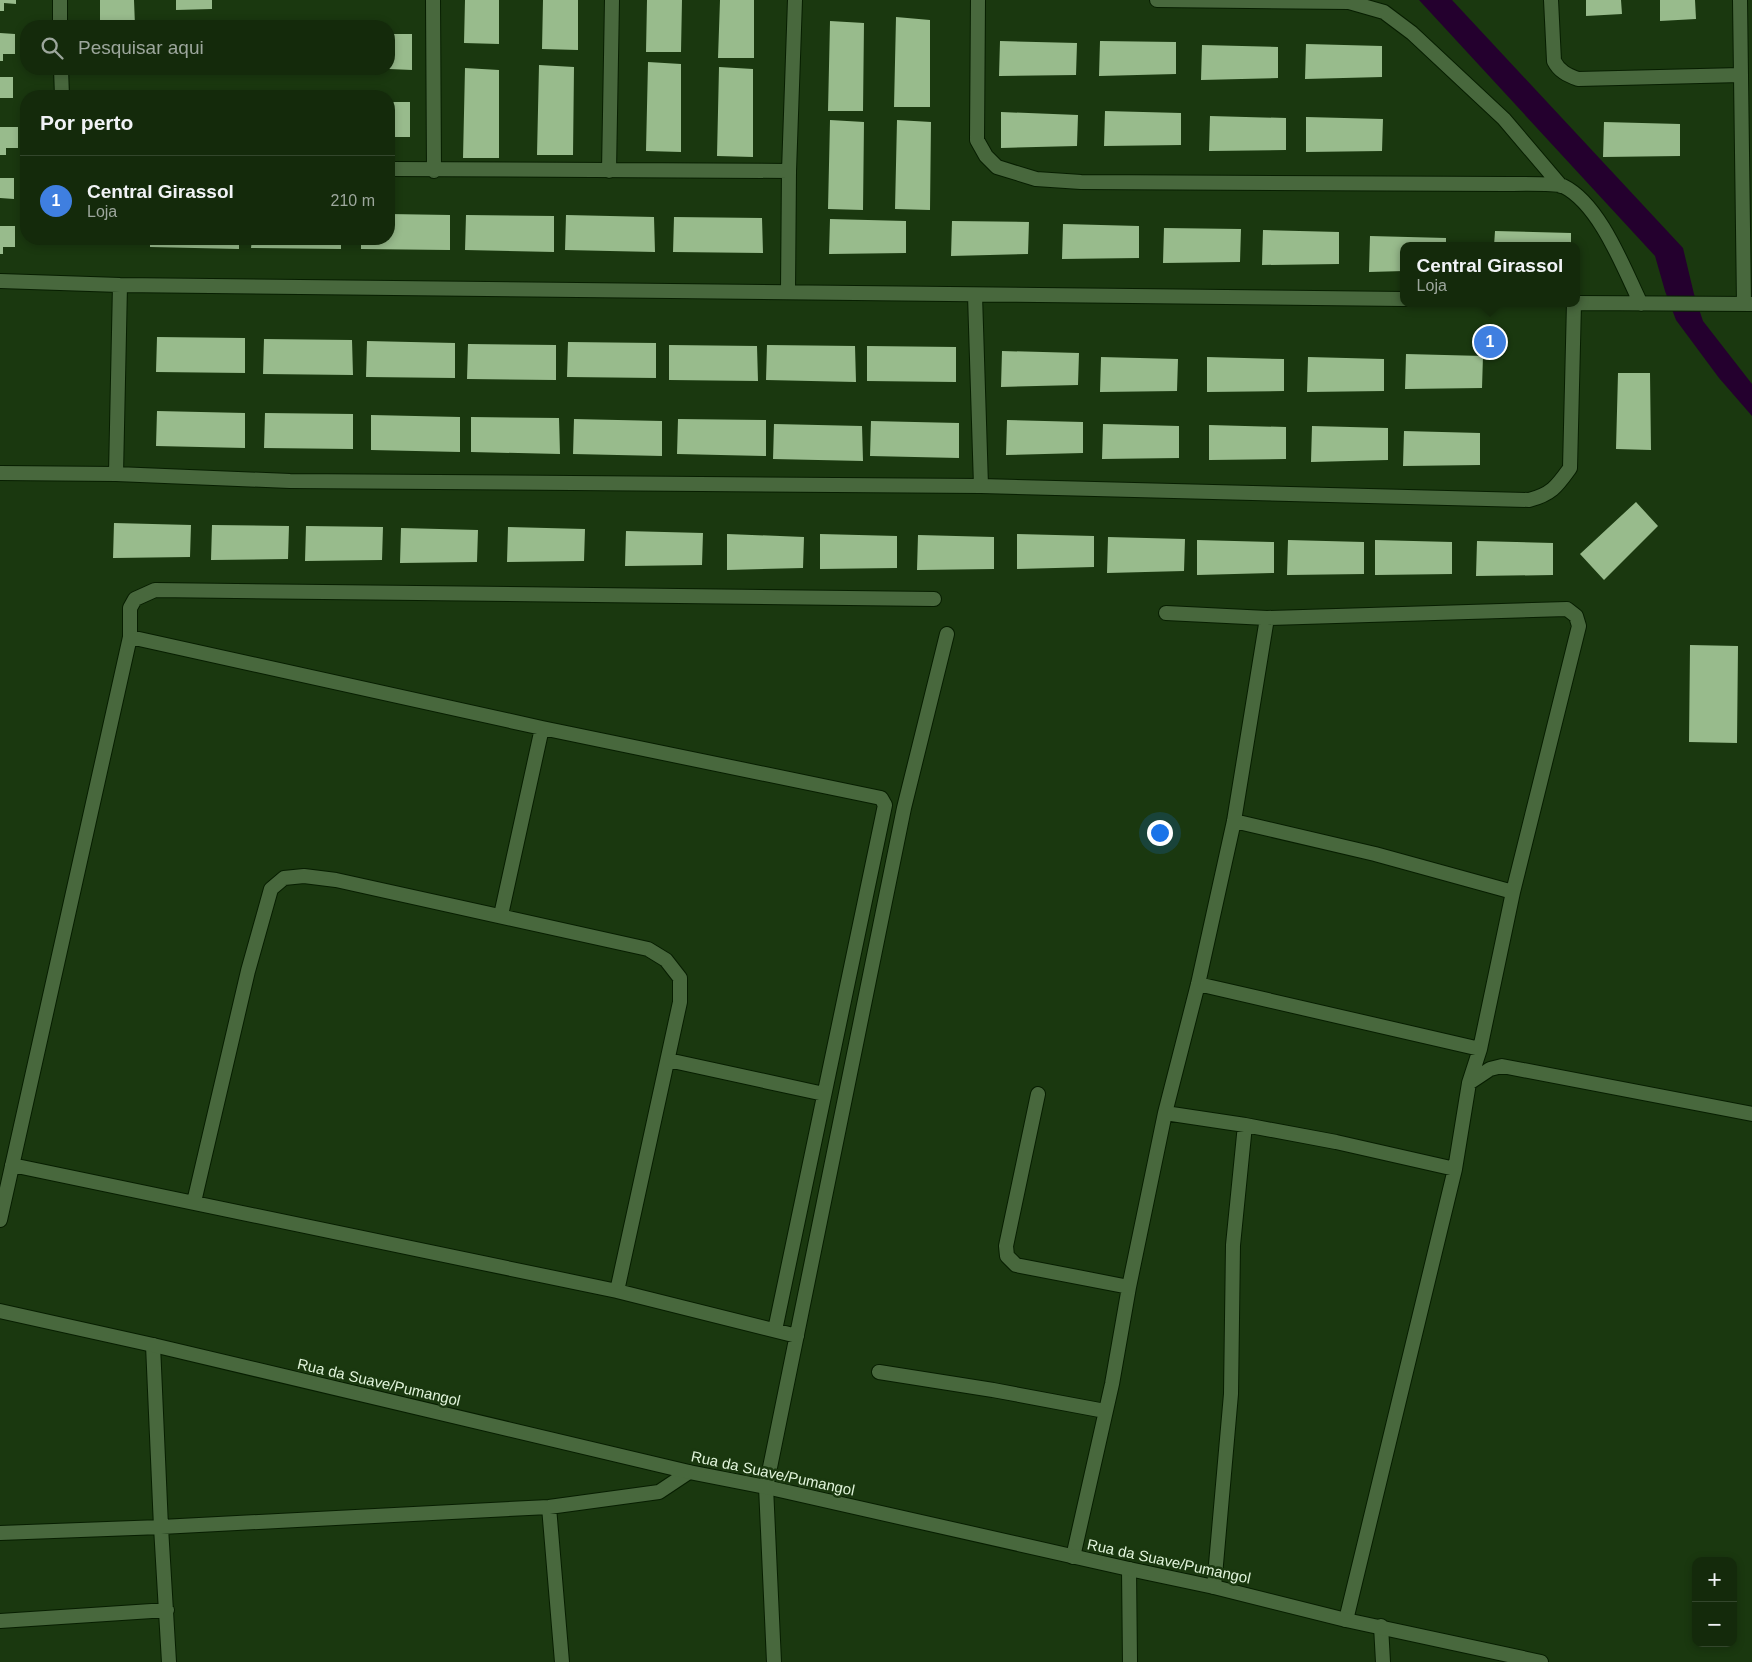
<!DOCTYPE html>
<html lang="pt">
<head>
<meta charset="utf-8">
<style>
  :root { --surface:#142a0b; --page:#1d3214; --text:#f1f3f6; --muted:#9da79d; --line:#33462c; --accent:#ea580c }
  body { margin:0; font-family:Arial,sans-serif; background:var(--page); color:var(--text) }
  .controls { position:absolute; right:15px; bottom:15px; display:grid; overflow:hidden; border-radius:10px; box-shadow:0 2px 8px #0003 }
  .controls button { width:45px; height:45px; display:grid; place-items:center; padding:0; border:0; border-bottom:1px solid var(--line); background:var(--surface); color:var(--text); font:25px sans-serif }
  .you { position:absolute; left:1159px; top:832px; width:18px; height:18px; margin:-12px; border:4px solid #fff; border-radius:50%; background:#1a73e8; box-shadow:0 0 0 8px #1a73e833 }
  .badge { display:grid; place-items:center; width:32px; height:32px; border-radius:50%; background:var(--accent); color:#fff; font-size:16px; font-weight:700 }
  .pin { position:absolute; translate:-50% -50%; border:2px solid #fff; box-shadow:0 1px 5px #0006 }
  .popup { position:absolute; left:1400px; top:242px; width:180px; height:65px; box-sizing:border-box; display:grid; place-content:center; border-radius:10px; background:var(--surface); filter:drop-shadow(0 1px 4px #0005); font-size:16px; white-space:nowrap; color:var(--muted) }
  .popup b { font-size:19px; color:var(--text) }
  .popup::after { content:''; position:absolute; left:50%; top:100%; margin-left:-10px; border:10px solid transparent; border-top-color:var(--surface) }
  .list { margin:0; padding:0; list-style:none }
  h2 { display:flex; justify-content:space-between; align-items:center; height:65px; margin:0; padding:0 20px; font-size:21px }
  h2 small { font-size:16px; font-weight:400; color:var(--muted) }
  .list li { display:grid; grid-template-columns:32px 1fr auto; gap:15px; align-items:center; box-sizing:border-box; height:90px; padding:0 20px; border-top:1px solid var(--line) }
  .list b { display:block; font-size:19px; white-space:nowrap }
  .list p { margin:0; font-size:16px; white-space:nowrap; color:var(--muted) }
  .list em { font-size:16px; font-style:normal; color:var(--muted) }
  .icon { flex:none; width:28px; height:28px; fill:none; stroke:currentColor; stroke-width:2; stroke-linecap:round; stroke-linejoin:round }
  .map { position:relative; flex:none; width:1752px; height:1662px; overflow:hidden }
  .search { position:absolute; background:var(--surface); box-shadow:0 2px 8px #0003; left:20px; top:20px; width:375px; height:55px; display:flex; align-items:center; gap:12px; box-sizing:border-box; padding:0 18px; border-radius:20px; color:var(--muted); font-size:19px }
  .panel { position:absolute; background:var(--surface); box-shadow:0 2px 8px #0003; left:20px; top:90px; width:375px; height:155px; border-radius:20px }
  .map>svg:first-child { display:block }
</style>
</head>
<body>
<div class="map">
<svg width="1752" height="1662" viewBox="0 0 1752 1662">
  <rect width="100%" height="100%" fill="#1a380f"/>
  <path fill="#24002e" d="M1419,0H1452L1683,248L1694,294L1703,321L1752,384V416L1719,378L1676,320L1665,291L1655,256Z"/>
  <path fill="#98bb8c" d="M0,0H16V4L4,3V11H0Z
    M100,0H134L135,26H100Z
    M176,0H212V9L176,10Z
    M465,0H499V44L464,43Z
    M543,0H578V50L542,49Z
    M647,0H682L681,52H646Z
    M720,0H754V58H718Z
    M1586,0H1621L1622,14L1586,16Z
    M1660,0H1695L1696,19L1660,21Z
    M896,17L930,20V107H894Z
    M830,21L864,23L863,111H828Z
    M0,33L15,34V54H3V61H0Z
    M389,34H412V70L389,69Z
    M1000,41L1077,43L1076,75L999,76Z
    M1100,41L1176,42V74L1099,76Z
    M1306,44L1382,46V77L1305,79Z
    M1202,45L1278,47V78L1201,80Z
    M648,62L681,64V152L646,151Z
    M539,65L574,67L573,155H537Z
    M719,67L753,69V157L717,156Z
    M465,68L499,70V158H463Z
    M101,69H136V72L101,73Z
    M0,77H13V98H0Z
    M389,102H410V137H389Z
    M1105,111L1181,113V145L1104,146Z
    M1001,112L1078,115L1077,146L1001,148Z
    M1210,116L1286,118V150L1209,151Z
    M1306,117L1383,119L1382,151L1306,152Z
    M830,120L864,122L863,210L828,209Z
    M897,120L931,122L930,210L895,209Z
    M1604,122L1680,124V156L1603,157Z
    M0,127H18V148H6V155H0Z
    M0,178H14V199L0,198Z
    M389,214L450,215V250L361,249V239H389Z
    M466,215L554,216V252L465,250Z
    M566,215L654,217L655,252L565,250Z
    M674,217L762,218L763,253L673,252Z
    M830,219L906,221V253L829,254Z
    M952,221L1029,222L1028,254L951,256Z
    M1063,224L1139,226V258L1062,259Z
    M0,226H15V247H3V254H0Z
    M1164,228L1241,229L1240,262L1163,263Z
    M1263,230L1339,232V264L1262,265Z
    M1495,231L1571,233V246H1494Z
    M1370,236L1446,238V246H1404V271L1369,272Z
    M150,239H239V249L150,247Z
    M252,239H341V249L251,248Z
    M157,337L245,338V373L156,372Z
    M264,339L352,340L353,375L263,374Z
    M367,341L455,343V378L366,377Z
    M568,342L656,343V378L567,377Z
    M468,344L556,345V380L467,379Z
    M669,345L757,346L758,381L669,380Z
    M767,345L855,346L856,382L766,380Z
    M867,346L956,347V382L867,381Z
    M1002,351L1079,353L1078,385L1001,387Z
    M1406,354L1483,356L1482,388L1405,389Z
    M1101,357L1178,359L1177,391L1100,392Z
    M1207,357L1284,359V391L1207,392Z
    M1308,357L1384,359V391L1307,392Z
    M1618,373H1650L1651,450L1616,449Z
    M157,411L245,413V448L156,446Z
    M265,413L353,414V449L264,448Z
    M371,415L460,417V452L371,450Z
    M471,417L559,418L560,454L471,452Z
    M574,419L662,421V456L573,454Z
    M678,419L766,420V456L677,454Z
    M1007,420L1083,422V453L1006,455Z
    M871,421L959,423V458L870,456Z
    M774,424L862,426L863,461L773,459Z
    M1103,424L1179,426V458L1102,459Z
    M1209,425L1286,427V459L1209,460Z
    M1312,426L1388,428V460L1311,462Z
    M1404,431L1480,433V465L1403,466Z
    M1636,502L1658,526L1604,580L1580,554Z
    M114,523L191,525L190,557L113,558Z
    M212,525L289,526L288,559L211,560Z
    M306,526L383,527L382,560L305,561Z
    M508,527L585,529L584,561L507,562Z
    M401,528L478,530L477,562L400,563Z
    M626,531L703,533L702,565L625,566Z
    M727,534L804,537L803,568L727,570Z
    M820,534L897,536V568L820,569Z
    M1017,534L1094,536V567L1017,569Z
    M918,535L994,537V569L917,570Z
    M1108,537L1185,539L1184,571L1107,573Z
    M1197,540L1274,542V573L1197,575Z
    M1288,540L1364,542V574L1287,575Z
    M1375,540L1452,542V574L1375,575Z
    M1477,541L1553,543V575L1476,576Z
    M1690,645L1738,646L1737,743L1689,742Z"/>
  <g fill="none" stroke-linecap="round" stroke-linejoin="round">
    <g stroke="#071e01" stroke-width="16">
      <path id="minor" d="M60,0V26
        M433,0L434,171
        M978,0L977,140L986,156L997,167L1036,179L1081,182L1506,184C1516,184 1556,183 1563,186C1600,204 1624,269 1641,304
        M1157,0L1349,2L1384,12L1412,33L1504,119L1561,186
        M1551,0L1554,61C1559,71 1567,75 1578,79L1741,75
        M1740,0L1744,304
        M61,69L62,96
        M389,169L789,171
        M609,171L612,0
        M0,281L120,285L1404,299
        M788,291L789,171L795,0
        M975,295L981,486
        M1576,303L1752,304
        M0,473L116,474L290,481L981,486L1529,500C1552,494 1557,486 1570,468L1574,303
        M116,474L120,285
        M1166,613L1267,618L1567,609L1576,616L1579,626L1513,892L1480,1049L1469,1083L1455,1169L1346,1620
        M130,637L542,728L881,798L885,805L775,1330
        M1234,821L1375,854L1513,892
        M501,915L542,728
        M1198,984L1480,1049
        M668,1060L824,1094
        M1469,1083L1490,1069L1502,1066L1752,1114
        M1038,1094L1006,1246L1007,1256L1016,1265L1129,1287
        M1165,1113L1245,1125L1336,1142L1455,1169
        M12,1165L617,1291L797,1336
        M194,1202L248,971L271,889L284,878L304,876L336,880L648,949L666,960L680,978V1002L617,1291
        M0,1220L130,637V608L135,599L155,590L934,599
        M153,1345L161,1527L169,1662
        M879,1372L993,1390L1105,1411
        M549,1507L562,1662
        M0,1533L161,1527L549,1507L659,1492L689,1472
        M1073,1557L1112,1384L1129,1287L1165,1113L1198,984L1234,821L1267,618
        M1129,1569L1130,1662
        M1214,1587L1231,1394L1233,1245L1245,1125
        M0,1621L167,1610
        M1381,1626L1383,1662
        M774,1662L766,1487L904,808L947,634"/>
    </g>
    <g stroke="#071e01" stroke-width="16">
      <path id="tertiary" d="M0,1311L153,1345L689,1472L766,1487L1129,1569L1214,1587L1346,1620L1541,1662"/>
    </g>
    <use href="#minor" stroke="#48683d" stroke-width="14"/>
    <use href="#tertiary" stroke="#48683d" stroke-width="14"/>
  </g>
  <g text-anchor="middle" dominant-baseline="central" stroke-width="5" stroke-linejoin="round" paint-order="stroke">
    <g font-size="15" fill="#e2f5dc" stroke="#1a380f">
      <text transform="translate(379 1382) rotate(13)">Rua da Suave/Pumangol</text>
      <text transform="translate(773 1473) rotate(12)">Rua da Suave/Pumangol</text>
      <text transform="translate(1169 1561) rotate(12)">Rua da Suave/Pumangol</text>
    </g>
  </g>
</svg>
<div class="controls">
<button>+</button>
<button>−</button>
</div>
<div class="you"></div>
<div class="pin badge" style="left:1490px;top:342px;background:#3f7fe0">1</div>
<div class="popup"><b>Central Girassol</b>Loja</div>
<div class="search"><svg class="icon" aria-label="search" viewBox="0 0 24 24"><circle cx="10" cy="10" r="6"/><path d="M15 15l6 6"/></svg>Pesquisar aqui</div>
<section class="panel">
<h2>Por perto<small></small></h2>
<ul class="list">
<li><span class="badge" style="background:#3f7fe0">1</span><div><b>Central Girassol</b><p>Loja</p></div><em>210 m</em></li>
</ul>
</section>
</div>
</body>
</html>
